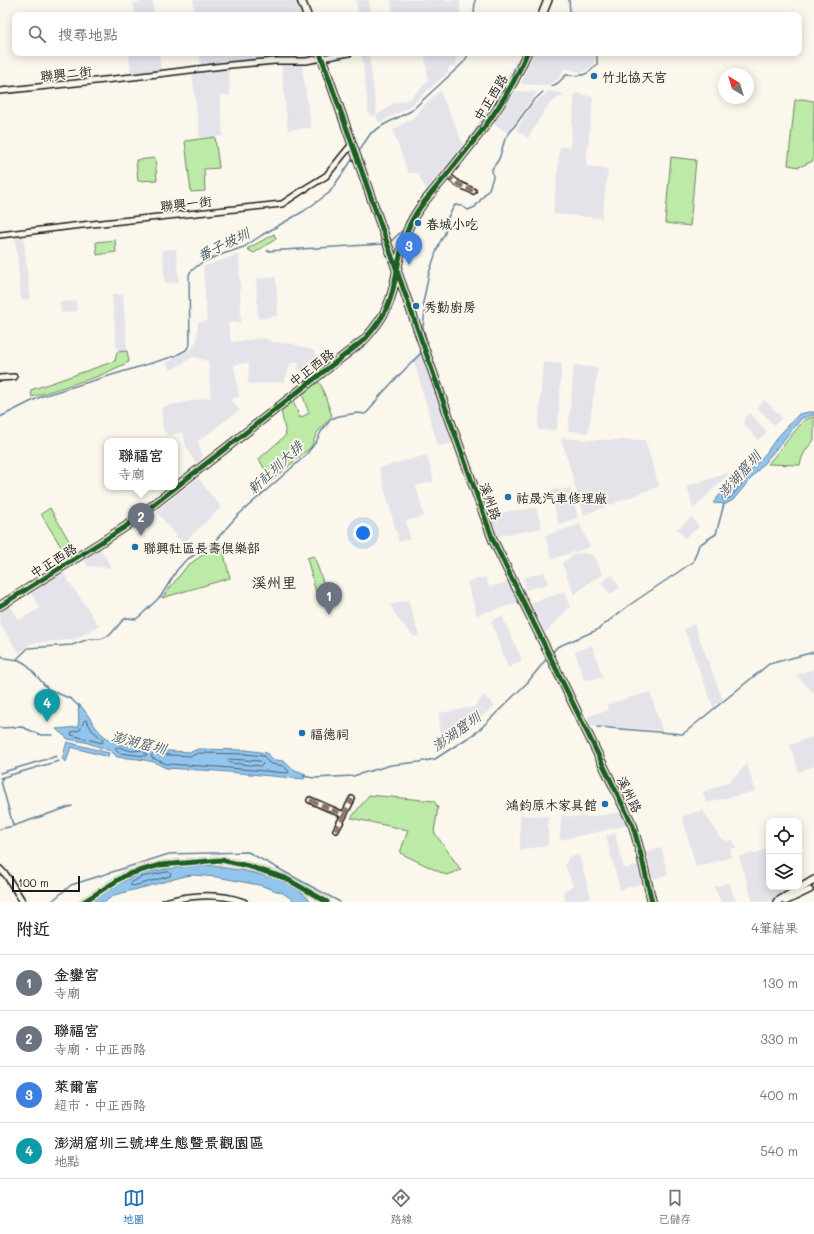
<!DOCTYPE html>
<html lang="zh-TW">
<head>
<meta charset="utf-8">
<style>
  :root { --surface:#fff; --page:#f6f6f6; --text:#222; --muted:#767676; --line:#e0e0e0; --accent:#1f6fb2 }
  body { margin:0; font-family:Mali,"LXGW WenKai TC",sans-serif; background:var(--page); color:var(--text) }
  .controls { position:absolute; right:12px; bottom:12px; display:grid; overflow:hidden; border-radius:8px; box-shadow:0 2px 10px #0003 }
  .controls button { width:36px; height:36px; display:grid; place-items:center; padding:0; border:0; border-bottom:1px solid var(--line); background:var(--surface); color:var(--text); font:20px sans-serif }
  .compass { position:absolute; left:718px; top:68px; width:36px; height:36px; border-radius:50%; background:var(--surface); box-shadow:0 2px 10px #0003; rotate:322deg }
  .scale { position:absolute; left:12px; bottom:10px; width:68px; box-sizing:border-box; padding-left:4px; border:2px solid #1c1c1c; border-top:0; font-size:11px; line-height:14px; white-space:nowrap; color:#1c1c1c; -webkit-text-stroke:3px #fbf7ec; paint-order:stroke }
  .you { position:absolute; left:363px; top:533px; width:14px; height:14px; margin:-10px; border:3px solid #fff; border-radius:50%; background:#1a73e8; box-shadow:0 0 0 6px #1a73e833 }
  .badge { display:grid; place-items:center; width:26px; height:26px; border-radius:50%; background:var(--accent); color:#fff; font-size:13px; font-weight:700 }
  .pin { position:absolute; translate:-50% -33px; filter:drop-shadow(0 1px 2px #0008) }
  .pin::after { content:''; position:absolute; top:21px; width:14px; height:12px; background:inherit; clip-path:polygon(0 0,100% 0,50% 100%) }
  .popup { position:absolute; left:104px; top:438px; width:74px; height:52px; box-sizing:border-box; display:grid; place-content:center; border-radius:8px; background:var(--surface); filter:drop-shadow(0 1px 3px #0005); font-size:13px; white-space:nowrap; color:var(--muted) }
  .popup b { font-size:15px; color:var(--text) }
  .popup::after { content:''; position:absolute; left:50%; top:100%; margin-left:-8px; border:8px solid transparent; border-top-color:var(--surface) }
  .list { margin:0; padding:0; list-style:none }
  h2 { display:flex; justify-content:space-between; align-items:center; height:52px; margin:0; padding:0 16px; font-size:17px }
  h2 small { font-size:13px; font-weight:400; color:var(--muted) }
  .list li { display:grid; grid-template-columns:26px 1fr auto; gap:12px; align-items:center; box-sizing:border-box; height:56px; padding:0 16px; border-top:1px solid var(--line) }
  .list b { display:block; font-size:15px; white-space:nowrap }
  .list p { margin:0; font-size:13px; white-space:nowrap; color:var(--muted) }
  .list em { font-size:13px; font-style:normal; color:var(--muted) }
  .icon { flex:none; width:22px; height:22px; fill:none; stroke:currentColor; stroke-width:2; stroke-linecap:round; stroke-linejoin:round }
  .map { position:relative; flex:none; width:814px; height:902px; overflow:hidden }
  .search { position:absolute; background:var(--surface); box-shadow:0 2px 10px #0003; left:12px; right:12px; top:12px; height:44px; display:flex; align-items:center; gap:10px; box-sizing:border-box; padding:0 14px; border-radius:8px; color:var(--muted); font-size:15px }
  .sheet { height:276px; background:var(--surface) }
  nav { display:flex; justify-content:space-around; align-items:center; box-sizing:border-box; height:56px; border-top:1px solid var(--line); background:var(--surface); font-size:11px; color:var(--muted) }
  nav a { display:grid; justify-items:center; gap:2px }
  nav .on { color:var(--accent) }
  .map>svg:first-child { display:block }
</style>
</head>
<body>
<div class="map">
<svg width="814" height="902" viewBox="0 0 814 902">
  <rect width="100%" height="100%" fill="#fbf7ec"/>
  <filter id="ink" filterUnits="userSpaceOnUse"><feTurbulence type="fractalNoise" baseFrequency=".025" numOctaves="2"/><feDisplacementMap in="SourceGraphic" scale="8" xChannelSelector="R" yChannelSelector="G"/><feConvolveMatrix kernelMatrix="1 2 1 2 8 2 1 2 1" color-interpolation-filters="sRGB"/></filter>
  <g filter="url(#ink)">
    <path fill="#e4e3ea" d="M153,0L154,15H136L133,3Z
      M193,0H296L302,15H195Z
      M356,0H369L371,15H358Z
      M391,0H460V15H393Z
      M129,53H159L161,70L131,74Z
      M199,53H282V58L201,65Z
      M425,53H464L456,55V66L449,67L448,72L408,108L379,123L376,115L369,116L362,55L369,54L377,115L385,110L392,104L410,99L428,81Z
      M533,53H593L595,56L593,65L582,73L565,68L558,79L548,86L521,84Z
      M519,57H522L508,84L466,146L465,144Z
      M301,61L311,128L288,130L281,63Z
      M229,68L230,95H220L223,136L200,138L192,72Z
      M440,91L464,146L426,190L418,173H408L393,130L413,118L429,100Z
      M515,91L537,92L508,133L494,124Z
      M549,91L564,94L548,105L528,138L516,130L530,107Z
      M575,93L593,97L586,166L608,169L602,218L553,214L560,147H570Z
      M23,232L30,299L21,300L15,233Z
      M176,249L179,282L165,283L162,250Z
      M239,254L241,322L228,323L231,342L263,338L273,342L293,344L313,350L323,365L311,374L298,372L299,363H291L284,382L248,384L249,363L234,364L239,397L230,399L240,410L198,441L203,457L196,464L186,446L183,432L168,436L163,429L161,407L211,397L208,361L193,357L171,370L166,363L190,350L197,340L198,322L207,321L203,267Z
      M276,277L278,315L258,319L256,279Z
      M123,294L127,351L117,352L112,295Z
      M76,301L77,311L61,313L60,302Z
      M421,352L426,369L453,443L438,446L414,362L415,356Z
      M543,362L562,364L557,430H538Z
      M574,365L598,368L588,433L568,431Z
      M765,400L782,418L774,425L757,407Z
      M750,413L767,432L758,440L744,424V418Z
      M561,438L591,440H645L659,486L584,515Z
      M427,455L434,481L416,486L424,516L406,521L410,539L399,542L379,468Z
      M731,472L693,509L687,486Z
      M198,478L221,507L183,544L156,511Z
      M557,488L558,490L570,488L578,518L559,524L550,492Z
      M536,508L542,528L497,536L490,515L511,511Z
      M692,517L699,527L685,538L677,529Z
      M580,524L590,547L552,559L545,536Z
      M99,547L112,568L87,566L82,557Z
      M580,553L593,555L603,575L591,581L574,595L562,563L574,554Z
      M62,571L99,626L77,638L61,641L32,643L19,653L0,624V612L10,605L19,620L40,608L30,592Z
      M544,572L548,584L526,590L523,578Z
      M612,575L620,588L610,594L601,582Z
      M485,577L495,598L490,587L509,581L520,602L477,615L467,582Z
      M564,592L570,607L545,633L531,603Z
      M408,600L419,636L414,637L398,619L390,605Z
      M502,616L522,660L508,668L491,621Z
      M694,624L723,700L713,707L684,629Z
      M592,645L603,678L584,680L575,652Z
      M814,669V693L796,675Z
      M650,692L662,730L590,726L588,716L609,710L607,704Z
      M484,695L495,706L441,748L439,713L474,707Z
      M814,736V766L799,772L790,745Z
      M747,764L755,791L706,803L703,792L729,782Z
      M703,810L720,838L727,841L733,840L737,848L730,849L732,857L696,867L682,816Z
      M624,812L629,825L560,840L561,816L588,817Z
      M520,815L548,816V845L520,850Z
      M615,833L624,869L638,865L642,883L620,890L606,836Z
      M661,848L668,875L653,879L647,852Z
      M769,849V887H796L768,902H753L739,857Z
      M579,855L591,898L574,902H566L563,891L573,886L565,865L569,857Z
      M729,882L736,902H721L714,887Z"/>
    <path fill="#bdeaa7" stroke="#6c8362" d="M802,99L814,101L813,161L799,167L788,165L795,100Z
      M215,137L219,168L204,169L205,191L191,192L185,141Z
      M671,157L696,160L690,226L665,223Z
      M155,158L157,180L138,181L136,160Z
      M274,234L276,239L254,253L247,249Z
      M115,240L116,252L97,255L96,242Z
      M127,351L129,362L99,376L32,397L31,390L115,361L117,352Z
      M318,381L322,387L332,416L317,433L311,447L271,481L259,459L286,435L281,410L293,401L300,418L309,413L302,394Z
      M814,417V440C807,448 802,455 800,465L768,464L804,420Z
      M50,508L75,551L66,555L41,514Z
      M221,542L230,578L162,598L187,566Z
      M314,556L325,588L316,593L307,558Z
      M369,795L434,801L438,808L434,832L461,870L446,875L400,853L408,830L351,818Z"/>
    <path fill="#91c5ee" stroke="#62819a" d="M809,412H814V415L802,418L733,500L726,504L713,503L734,478L759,461L767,452L775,440L799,414Z
      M79,704C91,716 94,731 110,740C115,744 125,746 131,746C140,748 140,743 149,750L191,752L198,749L246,750L267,753L271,759L283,761L295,770L306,774L304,779L217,771L166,768L154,762L139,759L117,757L111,751L85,742L68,739L56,729L78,727C80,718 77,712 79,704Z
      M67,742L109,753L108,757L71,747L66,762L62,759Z
      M196,865H207L245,871L279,879L300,891L312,902H296L283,893L259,885L217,877L193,875L185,876L149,886L114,895L105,902H87L105,891L140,873Z"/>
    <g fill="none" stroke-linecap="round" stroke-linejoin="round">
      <path stroke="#4b6070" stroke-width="1" d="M744,476L746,477V479L731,497L725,500H723V497C729,489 735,482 744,476Z
        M86,720L92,730L103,740L102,743L71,735L72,732L80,730L84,721Z
        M118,747L132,751L142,750L147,755L145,756L119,753L115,749Z
        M199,753L245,754L264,756C265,758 266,760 268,762C275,767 283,762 289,772L287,773L218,767L167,764L152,758L151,756L153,754L191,756Z
        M229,759L260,761L263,764L261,766L230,763L228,761Z
        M169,872L171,874L170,876L133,886L130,885L131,883L141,877Z"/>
      <path stroke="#62819a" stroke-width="1.5" d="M569,0L570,12L571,15
        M542,6L544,0
        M474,15L475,0
        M552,86L558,83L566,75C582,76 586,77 597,64V53
        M358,152L371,133L385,124L411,111L464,62L469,53
        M390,242L403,230L408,222
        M267,251L384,244
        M427,347L428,346L423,327L425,310L423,303L429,273L439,244L445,233L448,217L455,205L462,206L468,210L475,207L489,189L493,177L492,169L499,159L505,139L533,101L543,92
        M0,417L42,396L175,356L186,350L190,344L189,276L190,272L201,263L217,256L244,247L262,235L304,211L329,193L354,157
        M0,654L4,658L19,660L26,664L48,689L71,699L80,707
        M551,654L557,647L597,630L628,606L693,562L699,545L716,534L724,504
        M17,659L28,648L72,645L89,639H101L110,635L123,620L127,618L136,619L140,616L161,596L177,570L185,561L214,542L237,516L305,456L316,442L321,432L331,419L339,416L357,413L365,414C371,410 374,403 379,397C393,381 408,366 423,351
        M597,727L683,734L769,664L814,652
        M0,728L22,727L41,735H53
        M0,773L57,756
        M303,776L314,778L353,776L391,765L419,762L435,759L477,732L527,683L548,657
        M3,777L1,781L13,825
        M0,778L59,761
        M0,829L13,826L72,806
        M51,902L71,885L169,854L248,852L340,902"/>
      <g stroke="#1c1c1c" stroke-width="8">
        <path id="street" d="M0,91L133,77L231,65L275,61H306L349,53
          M447,175L458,184L473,191
          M0,235L73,226L282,204L303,190L326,176L352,144
          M0,378L14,377
          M310,800L344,815L336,830
          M344,815L352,799
          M0,869L6,875L23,902
          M83,902L126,875L160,865L221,860L248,866L285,878L327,902
          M165,902C190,895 219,893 244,902
          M785,902L810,890"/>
      </g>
      <g stroke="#1c1c1c" stroke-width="10">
        <path id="secondary" d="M301,0L307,15
          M542,15L548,0
          M320,53L432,370L493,540L633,826L641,855L652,902
          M0,606L125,527L364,340C373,330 383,318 388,305C398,281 397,253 408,229C416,208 435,190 449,172C471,145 494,117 511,86C517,76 522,64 527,53
          M777,902L814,880"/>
      </g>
      <use href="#street" stroke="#fbf7ec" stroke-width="5"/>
      <use href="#secondary" stroke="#fbf7ec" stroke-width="7"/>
      <path stroke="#8d6e63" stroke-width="4" stroke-dasharray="8 4" stroke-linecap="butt" d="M447,175L458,184L473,191
        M310,800L344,815L336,830
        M344,815L352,799"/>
      <g stroke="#fbf7ec" stroke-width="8">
        <path id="cycleway" d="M320,53L432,370L493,540L633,826L641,855L652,902
          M0,606L125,527L364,340C373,330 383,318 388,305C398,281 397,253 408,229C416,208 435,190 449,172C471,145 494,117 511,86C517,76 522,64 527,53
          M83,902L126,875L160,865L221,860L248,866L285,878L327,902"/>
      </g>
      <use href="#cycleway" stroke="#1b5e20" stroke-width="5"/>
    </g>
  </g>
  <g fill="#1f6fb2" stroke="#fbf7ec" stroke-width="1.5">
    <circle cx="594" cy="76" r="4"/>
    <circle cx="418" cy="223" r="4"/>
    <circle cx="416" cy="306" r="4"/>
    <circle cx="508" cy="497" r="4"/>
    <circle cx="135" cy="547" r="4"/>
    <circle cx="302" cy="733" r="4"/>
    <circle cx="605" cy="804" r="4"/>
  </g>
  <g text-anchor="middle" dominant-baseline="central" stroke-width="3.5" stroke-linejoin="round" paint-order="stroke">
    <g font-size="13" fill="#1c1c1c" stroke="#fbf7ec">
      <text transform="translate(66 73) rotate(-6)">聯興二街</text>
      <text transform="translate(490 97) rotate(-58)">中正西路</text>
      <text transform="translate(186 203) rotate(-6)">聯興一街</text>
      <text transform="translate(311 367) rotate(-37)">中正西路</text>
      <text transform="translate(491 501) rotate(70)">溪州路</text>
      <text transform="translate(53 560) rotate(-32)">中正西路</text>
      <text transform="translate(630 794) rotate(64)">溪州路</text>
    </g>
    <g font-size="13" fill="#1c1c1c" stroke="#fbf7ec" text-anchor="start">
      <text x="602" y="76">竹北協天宮</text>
      <text x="426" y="223">春城小吃</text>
      <text x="424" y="306">秀勤廚房</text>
      <text x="516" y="497">祐晟汽車修理廠</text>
      <text x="143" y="547">聯興社區長壽俱樂部</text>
      <text x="310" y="733">福德祠</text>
      <text x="597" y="804" text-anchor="end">鴻鈞原木家具館</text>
    </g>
    <g font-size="14" font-style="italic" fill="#455766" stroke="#fbf7ec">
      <text transform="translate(223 244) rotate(-26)">番子坡圳</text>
      <text transform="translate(275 467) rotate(-43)">新社圳大排</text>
      <text transform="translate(739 474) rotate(-48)">澎湖窟圳</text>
      <text transform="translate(456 731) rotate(-36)">澎湖窟圳</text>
      <text transform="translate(139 742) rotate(14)">澎湖窟圳</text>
    </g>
    <g font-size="15" fill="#1c1c1c" stroke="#fbf7ec">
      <text x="274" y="582">溪州里</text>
    </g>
  </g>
</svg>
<div class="controls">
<button><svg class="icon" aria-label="locate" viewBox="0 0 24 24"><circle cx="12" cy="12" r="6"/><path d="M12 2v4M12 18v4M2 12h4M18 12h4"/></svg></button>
<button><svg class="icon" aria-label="layers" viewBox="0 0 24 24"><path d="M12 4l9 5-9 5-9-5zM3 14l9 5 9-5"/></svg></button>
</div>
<svg class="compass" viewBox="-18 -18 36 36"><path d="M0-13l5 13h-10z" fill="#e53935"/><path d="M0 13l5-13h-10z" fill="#767676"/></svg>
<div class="scale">100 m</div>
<div class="you"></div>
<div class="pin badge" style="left:329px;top:615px;background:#6b7280">1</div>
<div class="pin badge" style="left:141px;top:536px;background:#6b7280">2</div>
<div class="popup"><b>聯福宮</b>寺廟</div>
<div class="pin badge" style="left:409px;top:265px;background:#3f7fe0">3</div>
<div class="pin badge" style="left:47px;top:722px;background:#0f9aa8">4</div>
<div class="search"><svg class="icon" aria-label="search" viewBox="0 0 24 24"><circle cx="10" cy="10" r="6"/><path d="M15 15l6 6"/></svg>搜尋地點</div>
</div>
<section class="sheet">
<h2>附近<small>4筆結果</small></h2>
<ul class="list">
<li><span class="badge" style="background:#6b7280">1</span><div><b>金鑾宮</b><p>寺廟</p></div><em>130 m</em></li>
<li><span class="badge" style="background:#6b7280">2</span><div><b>聯福宮</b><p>寺廟 · 中正西路</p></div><em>330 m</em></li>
<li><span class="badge" style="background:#3f7fe0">3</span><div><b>萊爾富</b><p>超市 · 中正西路</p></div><em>400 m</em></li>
<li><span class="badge" style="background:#0f9aa8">4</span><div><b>澎湖窟圳三號埤生態暨景觀園區</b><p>地點</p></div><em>540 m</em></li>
</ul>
</section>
<nav>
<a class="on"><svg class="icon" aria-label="map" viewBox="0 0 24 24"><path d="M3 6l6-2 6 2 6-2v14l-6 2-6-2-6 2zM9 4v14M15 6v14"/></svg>地圖</a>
<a><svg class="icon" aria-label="directions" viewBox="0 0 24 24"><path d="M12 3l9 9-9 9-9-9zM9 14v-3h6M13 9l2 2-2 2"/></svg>路線</a>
<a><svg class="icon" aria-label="saved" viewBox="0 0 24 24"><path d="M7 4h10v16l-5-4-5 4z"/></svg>已儲存</a>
</nav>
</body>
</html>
